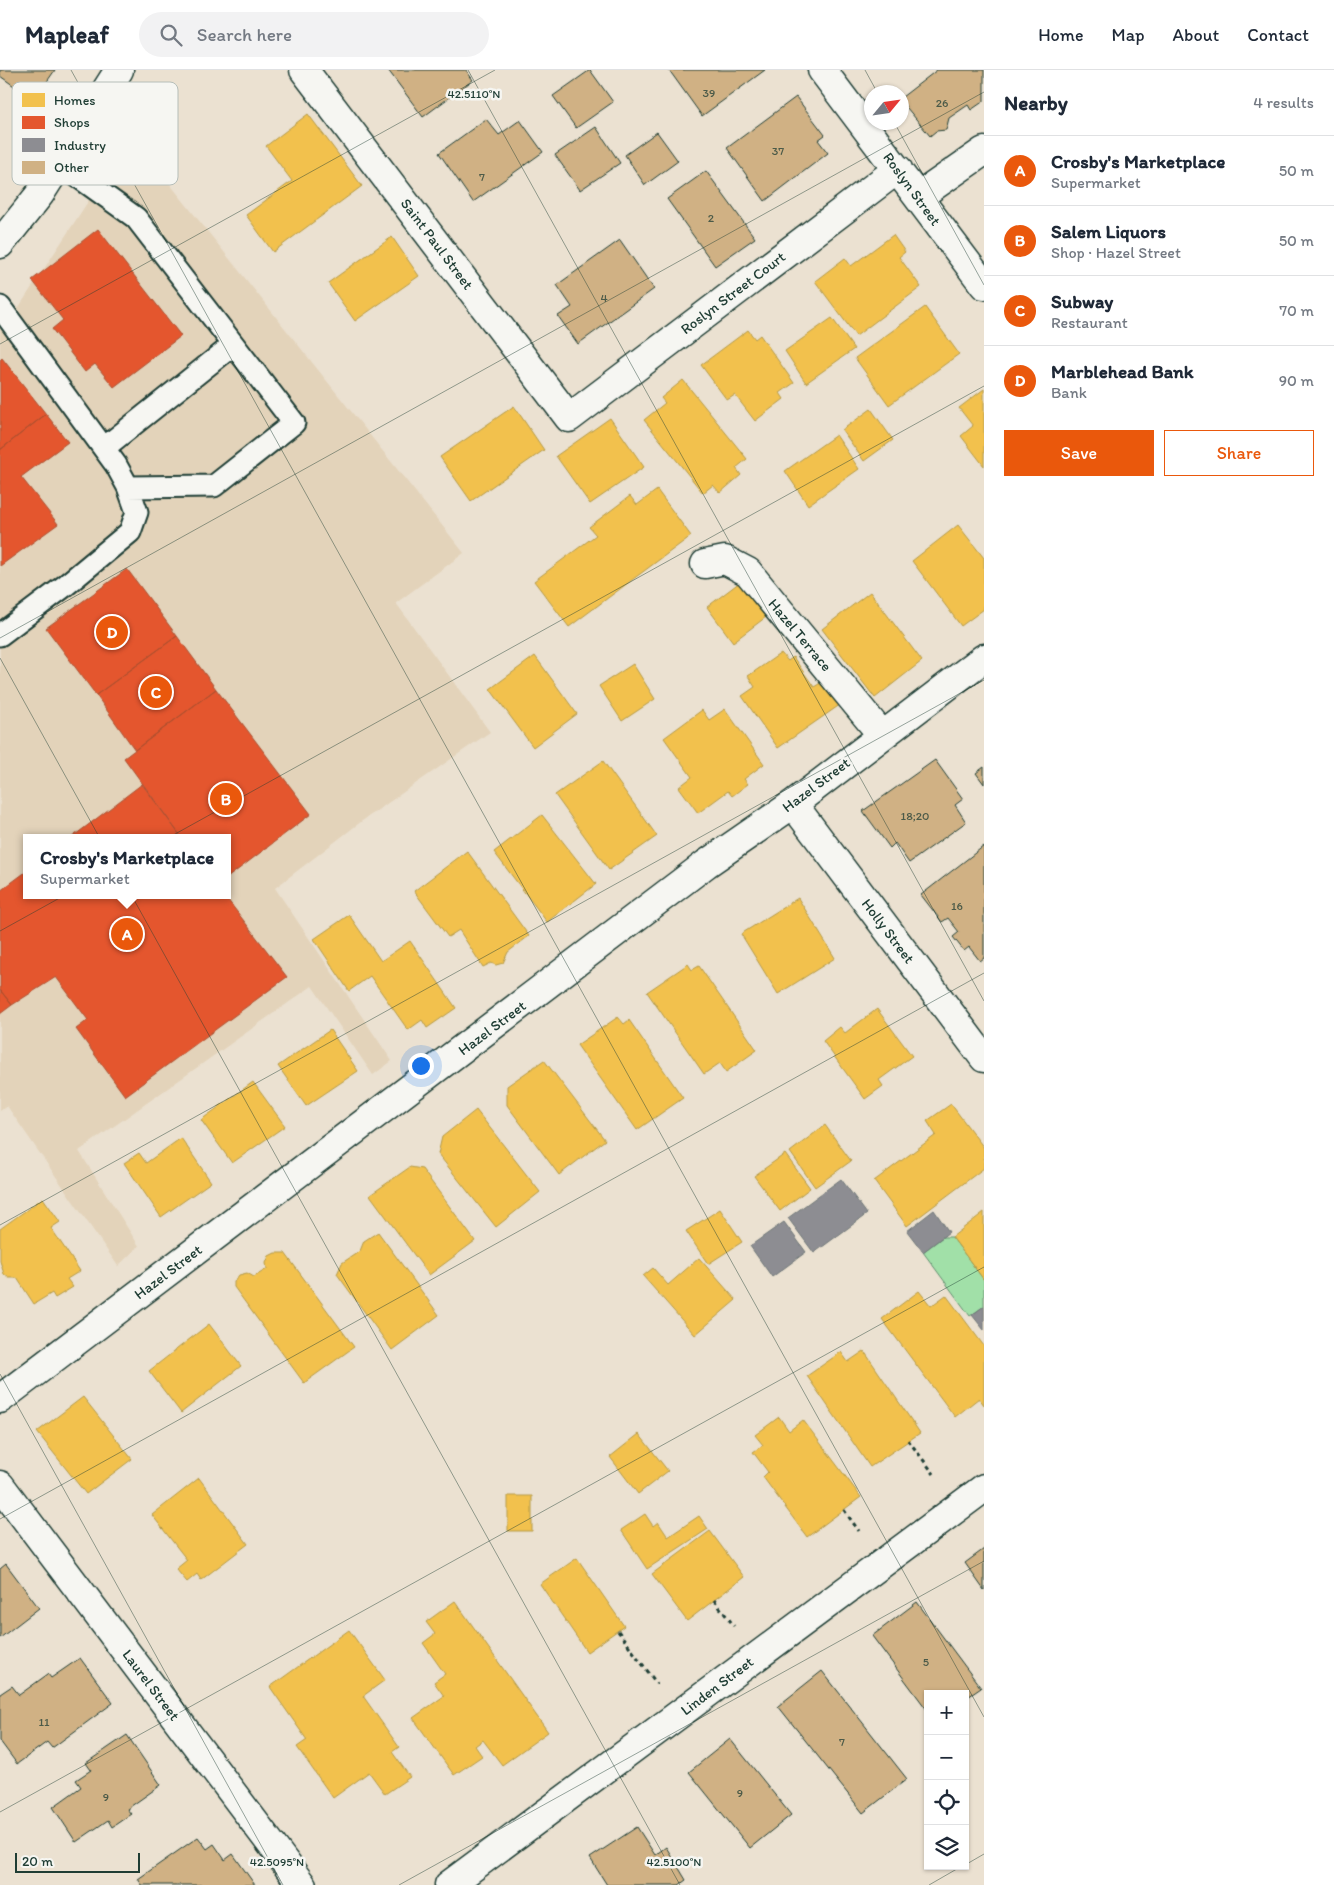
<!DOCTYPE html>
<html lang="en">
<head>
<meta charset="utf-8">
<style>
  :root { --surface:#fff; --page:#f2f2f3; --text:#1f2937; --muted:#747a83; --line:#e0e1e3; --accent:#ea580c }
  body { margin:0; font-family:Itim,sans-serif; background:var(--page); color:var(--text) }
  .controls { position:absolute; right:15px; bottom:15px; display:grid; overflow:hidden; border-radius:0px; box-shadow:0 1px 4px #0004 }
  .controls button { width:45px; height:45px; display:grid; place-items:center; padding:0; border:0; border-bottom:1px solid var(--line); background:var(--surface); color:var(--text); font:25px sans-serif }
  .compass { position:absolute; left:864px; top:15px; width:45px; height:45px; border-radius:50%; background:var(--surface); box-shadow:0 1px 4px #0004; rotate:61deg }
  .scale { position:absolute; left:15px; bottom:12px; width:125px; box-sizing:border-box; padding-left:5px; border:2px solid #1f3d34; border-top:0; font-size:14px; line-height:18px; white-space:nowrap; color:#1f3d34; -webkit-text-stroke:4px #f6f6f2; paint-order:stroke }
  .you { position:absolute; left:420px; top:995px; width:18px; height:18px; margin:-12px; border:4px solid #fff; border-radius:50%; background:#1a73e8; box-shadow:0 0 0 8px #1a73e833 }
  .badge { display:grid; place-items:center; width:32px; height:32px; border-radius:50%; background:var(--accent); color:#fff; font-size:16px; font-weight:700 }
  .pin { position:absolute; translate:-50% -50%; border:2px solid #fff; box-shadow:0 1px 5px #0006 }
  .popup { position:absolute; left:23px; top:764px; width:208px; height:65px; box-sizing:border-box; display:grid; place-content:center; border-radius:0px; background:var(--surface); filter:drop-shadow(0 1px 4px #0005); font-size:16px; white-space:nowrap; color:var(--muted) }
  .popup b { font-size:19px; color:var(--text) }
  .popup::after { content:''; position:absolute; left:50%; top:100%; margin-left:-10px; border:10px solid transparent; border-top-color:var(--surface) }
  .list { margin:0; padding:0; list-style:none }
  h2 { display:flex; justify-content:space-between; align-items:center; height:65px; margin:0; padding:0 20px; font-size:21px }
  h2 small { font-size:16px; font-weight:400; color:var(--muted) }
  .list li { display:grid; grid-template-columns:32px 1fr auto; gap:15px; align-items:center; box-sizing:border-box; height:70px; padding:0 20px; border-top:1px solid var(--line) }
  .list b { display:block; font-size:19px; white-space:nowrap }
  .list p { margin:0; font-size:16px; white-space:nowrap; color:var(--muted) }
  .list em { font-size:16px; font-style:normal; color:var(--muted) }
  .actions { display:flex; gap:10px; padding:15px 20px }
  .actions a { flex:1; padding:11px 0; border:1px solid var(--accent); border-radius:0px; text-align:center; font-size:18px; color:var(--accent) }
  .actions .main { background:var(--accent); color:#fff }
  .icon { flex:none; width:28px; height:28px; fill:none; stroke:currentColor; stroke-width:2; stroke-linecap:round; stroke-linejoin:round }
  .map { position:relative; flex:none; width:984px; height:1815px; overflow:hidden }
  header { display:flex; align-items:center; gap:30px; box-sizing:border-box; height:70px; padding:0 25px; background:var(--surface); border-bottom:1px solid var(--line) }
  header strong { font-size:24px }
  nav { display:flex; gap:28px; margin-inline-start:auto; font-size:18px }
  .search { width:350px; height:45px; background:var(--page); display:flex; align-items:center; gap:12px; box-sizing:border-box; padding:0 18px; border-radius:28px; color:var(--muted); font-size:19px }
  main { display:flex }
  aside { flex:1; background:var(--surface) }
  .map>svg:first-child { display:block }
</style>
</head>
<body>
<header>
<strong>Mapleaf</strong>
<div class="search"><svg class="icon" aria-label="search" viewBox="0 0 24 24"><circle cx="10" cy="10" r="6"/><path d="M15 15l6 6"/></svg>Search here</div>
<nav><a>Home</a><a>Map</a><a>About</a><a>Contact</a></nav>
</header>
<main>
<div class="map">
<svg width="984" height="1815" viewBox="0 0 984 1815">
  <rect width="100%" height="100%" fill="#ebe1d1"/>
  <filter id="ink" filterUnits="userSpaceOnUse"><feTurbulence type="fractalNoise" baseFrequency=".02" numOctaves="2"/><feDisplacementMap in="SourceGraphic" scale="10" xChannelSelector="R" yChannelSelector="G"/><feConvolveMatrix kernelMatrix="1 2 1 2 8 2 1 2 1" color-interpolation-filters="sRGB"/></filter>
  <g filter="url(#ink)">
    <path fill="#e3d3ba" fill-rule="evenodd" d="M134,69L464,483L396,533L490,662L362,751L275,818L392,991L373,1005L312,916L79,1081L139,1176L118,1196L7,1036L0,1041V254L19,237L89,130ZM27,768H227V825H27Z"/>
    <path fill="#a1e0a8" stroke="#608e6e" d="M943,1167H952L984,1210V1236L970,1246L923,1182Z"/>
    <path fill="#f2c14e" stroke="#b39946" d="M308,44L362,116L273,182L246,145L292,111L266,76Z
      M893,165L905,182L899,187L921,217L856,266L815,211L845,188L851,196Z
      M392,167L419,206L355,251L328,213Z
      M925,237L959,284L889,335L855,288Z
      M832,248L854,279L806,313L785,281Z
      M748,260L755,269L760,265L794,313L780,323L784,329L755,351L735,325L727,330L701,295Z
      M683,310L747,389L736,398L741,405L720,423L713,415L703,423L644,350L665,333L661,328Z
      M984,319V396L961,366L973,356L959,338Z
      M514,336L544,380L471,431L440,387Z
      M871,339L893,370L864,391L842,360Z
      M610,348L644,397L590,434L556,386Z
      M836,365L859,399L808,435L785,401Z
      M657,420L691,466L569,557L534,511L596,465L589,457L630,426L637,435Z
      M958,455L984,488V539L961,556L912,491Z
      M740,512L766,547L733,572L707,537Z
      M870,522L922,591L875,628L822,559Z
      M781,583L788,591L793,587L814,617L827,609L844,632L778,678L742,626L755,617L748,606Z
      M535,586L577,644L533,677L490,619Z
      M633,594L655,629L622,651L599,616Z
      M725,639L764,694L744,709L748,714L732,726L728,721L698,743L679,717L692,707L664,668L702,640L709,650Z
      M603,691L657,766L609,800L555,725Z
      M542,745L596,814L547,852L494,782Z
      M467,781L529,866L508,882L503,893L496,895L491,893L483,897L459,860L448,867L414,821Z
      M798,828L835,888L778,924L741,864Z
      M349,845L381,891L410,871L456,938L427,958L422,950L408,960L370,906L349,921L314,869Z
      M688,894L692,900L699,896L757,980L726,1002L720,993L704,1004L647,922Z
      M877,939L912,986L879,1010L883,1016L865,1029L823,971L840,957L845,963Z
      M618,947L624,954L629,950L683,1028L637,1060L577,975Z
      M330,960L358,1001L306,1036L278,996Z
      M544,990L605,1070L559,1105L507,1035V1016Z
      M253,1012L285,1056L232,1093L201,1050Z
      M951,1034L984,1078V1098L907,1156L874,1111L936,1065L927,1051Z
      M476,1040L540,1122L496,1157L438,1084L442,1067Z
      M825,1055L851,1091L815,1117L790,1082Z
      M181,1068L211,1112L161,1147L124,1093L139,1083L146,1093Z
      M785,1084L810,1118L780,1141L754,1106Z
      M410,1097L422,1099L475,1171L429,1205L370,1125Z
      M43,1128L60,1152L51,1158L80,1201L67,1209L73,1217L55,1228L52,1223L34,1234L17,1208H9L4,1204L0,1191V1159Z
      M720,1139L742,1172L708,1194L686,1161Z
      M984,1142V1210L952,1167Z
      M378,1162L439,1245L392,1280L337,1204L342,1193L360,1181L364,1171Z
      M275,1183H285L354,1277L304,1313L234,1217V1212L239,1205L247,1203L254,1207L267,1199L266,1193L269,1186Z
      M699,1188L736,1230L695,1265L643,1206L653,1198L668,1215Z
      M919,1221L931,1236L946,1225L984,1276V1335L979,1328L955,1347L882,1249Z
      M209,1254L241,1296L181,1343L149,1301Z
      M864,1281L920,1363L870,1397L807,1306L841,1282L848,1292Z
      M83,1327L132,1389L86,1424L37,1362Z
      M779,1347L789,1361L803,1350L861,1427L807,1467L763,1407L768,1402L753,1382L763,1375L755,1365Z
      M639,1364L668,1401L638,1424L610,1387Z
      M199,1408L248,1474L201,1510L197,1504L187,1512L176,1499L187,1490L152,1445Z
      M508,1426H532V1461H508Z
      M645,1444L653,1456L658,1452L668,1467L699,1446L708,1459L647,1499L621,1460Z
      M710,1461L744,1507L687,1551L652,1504Z
      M577,1488L624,1556L587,1582L540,1514Z
      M455,1531L548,1662L502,1695L483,1670L475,1676L482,1686L454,1705L413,1648L444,1626L434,1612L445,1604L423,1573L435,1564L426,1552Z
      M349,1560L385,1610L363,1626L399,1677L392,1682L410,1707L385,1724L369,1702L333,1728L297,1677L307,1670L270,1617Z"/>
    <path fill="#e4572e" stroke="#a94f30" d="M98,159L181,266L114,317L95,294L85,302L52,259L63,250L32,210Z
      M2,288L46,344L0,380V290Z
      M46,344L68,372L21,407L58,454L0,496V380Z
      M127,499L177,566L96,625L46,558Z
      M177,566L216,619L135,680L96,625Z
      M216,619L311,744L227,808V768H182L124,688Z
      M142,714L182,768H71Z
      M27,801V825H224L287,907L125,1026L76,959L88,950L56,907L12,935L0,920V821Z
      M0,920L12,935L0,944Z"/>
    <path fill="#8d8d92" stroke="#6c7576" d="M841,1109L867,1144L814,1183L788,1148Z
      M934,1140L949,1162L923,1182L907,1161Z
      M784,1152L806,1182L772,1207L750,1176Z
      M984,1236V1260L972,1245Z"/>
    <path fill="#d0b184" stroke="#1f3d34" d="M0,0H55L34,30L0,6Z
      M388,0H466L473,10L423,47Z
      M590,0L613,32L576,58L553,26Z
      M669,0H765L702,46Z
      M937,0H984V31L971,40L968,35L949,48L946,60L936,61L930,66L902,32V27Z
      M796,27L825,65L818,70L828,83L765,131L727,78Z
      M486,49L499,65L520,50L543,82L473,132L439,83Z
      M596,57L620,93L580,120L555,85Z
      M657,62L678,91L645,115L625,85Z
      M706,101L755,168L715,196L667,129Z
      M620,170L654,219L578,274L558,246L572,237L557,215Z
      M935,690L963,729L955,735L966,752L909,793L895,773L890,778L863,741Z
      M984,697V714L976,703Z
      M984,776V888L980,891L969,877L964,881L953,867L959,862L948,848L942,852L921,825Z
      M984,1479V1520L965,1493Z
      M6,1494L39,1538L0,1568V1499Z
      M917,1532L981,1618L965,1629V1624H928V1641L872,1566Z
      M80,1588L113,1633L52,1678L47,1672L17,1694L0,1671V1624L12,1616L19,1625L48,1604L51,1608Z
      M822,1601L907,1709L863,1743L778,1636Z
      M127,1665L161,1715L127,1739L131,1744L112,1757L108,1750L76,1772L53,1737L81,1717L76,1710L91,1700L86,1693Z
      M730,1669L791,1745L750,1778L689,1702Z
      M637,1757L655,1785L666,1777L686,1810L679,1815H607L590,1788Z
      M198,1767L207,1779L214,1774L225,1790L233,1784L255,1815H142L138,1809Z"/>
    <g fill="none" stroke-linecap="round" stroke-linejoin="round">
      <g stroke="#1f3d34" stroke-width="25">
        <path id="lane" d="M59,93L136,148L294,353L214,416L128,417
          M0,237L116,395L128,417L137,442L130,462L66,515L0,565
          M104,378L233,275"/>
      </g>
      <g stroke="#1f3d34" stroke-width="31">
        <path id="street" d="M304,0L569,348L898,99
          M822,0L984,215
          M918,127L984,81
          M705,494L725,490L748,502L882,665
          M793,734L984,988
          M0,1329L706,794L793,734L984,588
          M449,1815L984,1418"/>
      </g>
      <g stroke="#1f3d34" stroke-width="31">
        <path id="secondary" d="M0,1415L302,1815"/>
      </g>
      <g stroke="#1f3d34" stroke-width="31">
        <path id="primary" d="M0,174L40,124L119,0"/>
      </g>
      <path stroke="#1f3d34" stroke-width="3" stroke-dasharray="4 4" stroke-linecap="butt" d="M908,1370L934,1404
        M844,1440L859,1461
        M714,1530L734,1556
        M618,1561L657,1614"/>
      <use href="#lane" stroke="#f6f6f2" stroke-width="21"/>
      <use href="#street" stroke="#f6f6f2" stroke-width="28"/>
      <use href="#secondary" stroke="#f6f6f2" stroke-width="28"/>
      <use href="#primary" stroke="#f6f6f2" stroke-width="28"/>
    </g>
  </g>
  <path fill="none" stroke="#1f3d34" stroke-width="1" stroke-opacity="0.45" d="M71,0L984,1647M468,0L984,931M865,0L877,22M894,52L984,215M0,274L495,0M0,568L984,22M0,588L680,1815M0,861L984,316M0,1155L984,610M0,1304L283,1815M0,1449L984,903M0,1742L984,1197M965,1795L984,1784M399,1815L984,1491M929,1815L962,1796"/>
  <g text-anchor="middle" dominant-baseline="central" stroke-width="5" stroke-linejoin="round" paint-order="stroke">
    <g font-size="12" fill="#4b5a48">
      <text x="709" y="23">39</text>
      <text x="942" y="33">26</text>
      <text x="778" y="81">37</text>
      <text x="482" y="107">7</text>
      <text x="711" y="148">2</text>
      <text x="604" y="228">4</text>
      <text x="915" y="746">18;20</text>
      <text x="957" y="836">16</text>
      <text x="926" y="1592">5</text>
      <text x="44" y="1652">11</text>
      <text x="842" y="1672">7</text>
      <text x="740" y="1723">9</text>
      <text x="106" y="1727">9</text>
    </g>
    <g font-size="15" fill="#1f3d34" stroke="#f6f6f2">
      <text transform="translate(912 119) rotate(54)">Roslyn Street</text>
      <text transform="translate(437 174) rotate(53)">Saint Paul Street</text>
      <text transform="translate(733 223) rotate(-37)">Roslyn Street Court</text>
      <text transform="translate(800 565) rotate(50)">Hazel Terrace</text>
      <text transform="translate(816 715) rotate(-37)">Hazel Street</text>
      <text transform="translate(888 861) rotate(53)">Holly Street</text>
      <text transform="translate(492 958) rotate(-37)">Hazel Street</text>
      <text transform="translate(168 1202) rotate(-37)">Hazel Street</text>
      <text transform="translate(151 1615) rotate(53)">Laurel Street</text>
      <text transform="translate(717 1616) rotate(-37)">Linden Street</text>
    </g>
  </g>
  <rect x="12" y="12" width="166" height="103" rx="8" fill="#f6f6f2" stroke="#b6beb9" stroke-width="1"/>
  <rect x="22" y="23" width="23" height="14" fill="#f2c14e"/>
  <rect x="22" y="46" width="23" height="13" fill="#e4572e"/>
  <rect x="22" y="68" width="23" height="14" fill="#8d8d92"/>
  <rect x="22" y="91" width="23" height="13" fill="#d0b184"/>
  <g font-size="14" fill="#1f3d34">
    <text x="54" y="35">Homes</text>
    <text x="54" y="57">Shops</text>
    <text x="54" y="80">Industry</text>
    <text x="54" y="102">Other</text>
  </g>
  <g font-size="12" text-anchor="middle" fill="#1f3d34" stroke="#f6f6f2" stroke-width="5" stroke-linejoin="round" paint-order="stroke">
    <text x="474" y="28">42.5110°N</text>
    <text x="277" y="1796">42.5095°N</text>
    <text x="674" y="1796">42.5100°N</text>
  </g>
</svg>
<div class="controls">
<button>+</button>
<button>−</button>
<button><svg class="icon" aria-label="locate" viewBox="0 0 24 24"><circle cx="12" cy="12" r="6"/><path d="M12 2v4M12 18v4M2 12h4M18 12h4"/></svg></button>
<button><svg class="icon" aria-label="layers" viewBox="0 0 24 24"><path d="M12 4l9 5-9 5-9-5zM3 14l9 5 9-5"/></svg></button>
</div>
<svg class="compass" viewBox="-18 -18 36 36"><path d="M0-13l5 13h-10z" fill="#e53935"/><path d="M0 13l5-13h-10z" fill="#747a83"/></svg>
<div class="scale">20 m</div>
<div class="you"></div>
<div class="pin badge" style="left:127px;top:864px">A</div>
<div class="popup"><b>Crosby's Marketplace</b>Supermarket</div>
<div class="pin badge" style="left:226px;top:729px">B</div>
<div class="pin badge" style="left:156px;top:622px">C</div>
<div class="pin badge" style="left:112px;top:562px">D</div>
</div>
<aside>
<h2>Nearby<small>4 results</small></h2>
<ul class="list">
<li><span class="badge">A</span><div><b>Crosby's Marketplace</b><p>Supermarket</p></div><em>50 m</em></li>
<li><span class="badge">B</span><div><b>Salem Liquors</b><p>Shop · Hazel Street</p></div><em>50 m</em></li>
<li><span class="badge">C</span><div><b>Subway</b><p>Restaurant</p></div><em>70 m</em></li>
<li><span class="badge">D</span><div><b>Marblehead Bank</b><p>Bank</p></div><em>90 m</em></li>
</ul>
<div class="actions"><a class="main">Save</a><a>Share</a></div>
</aside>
</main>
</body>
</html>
